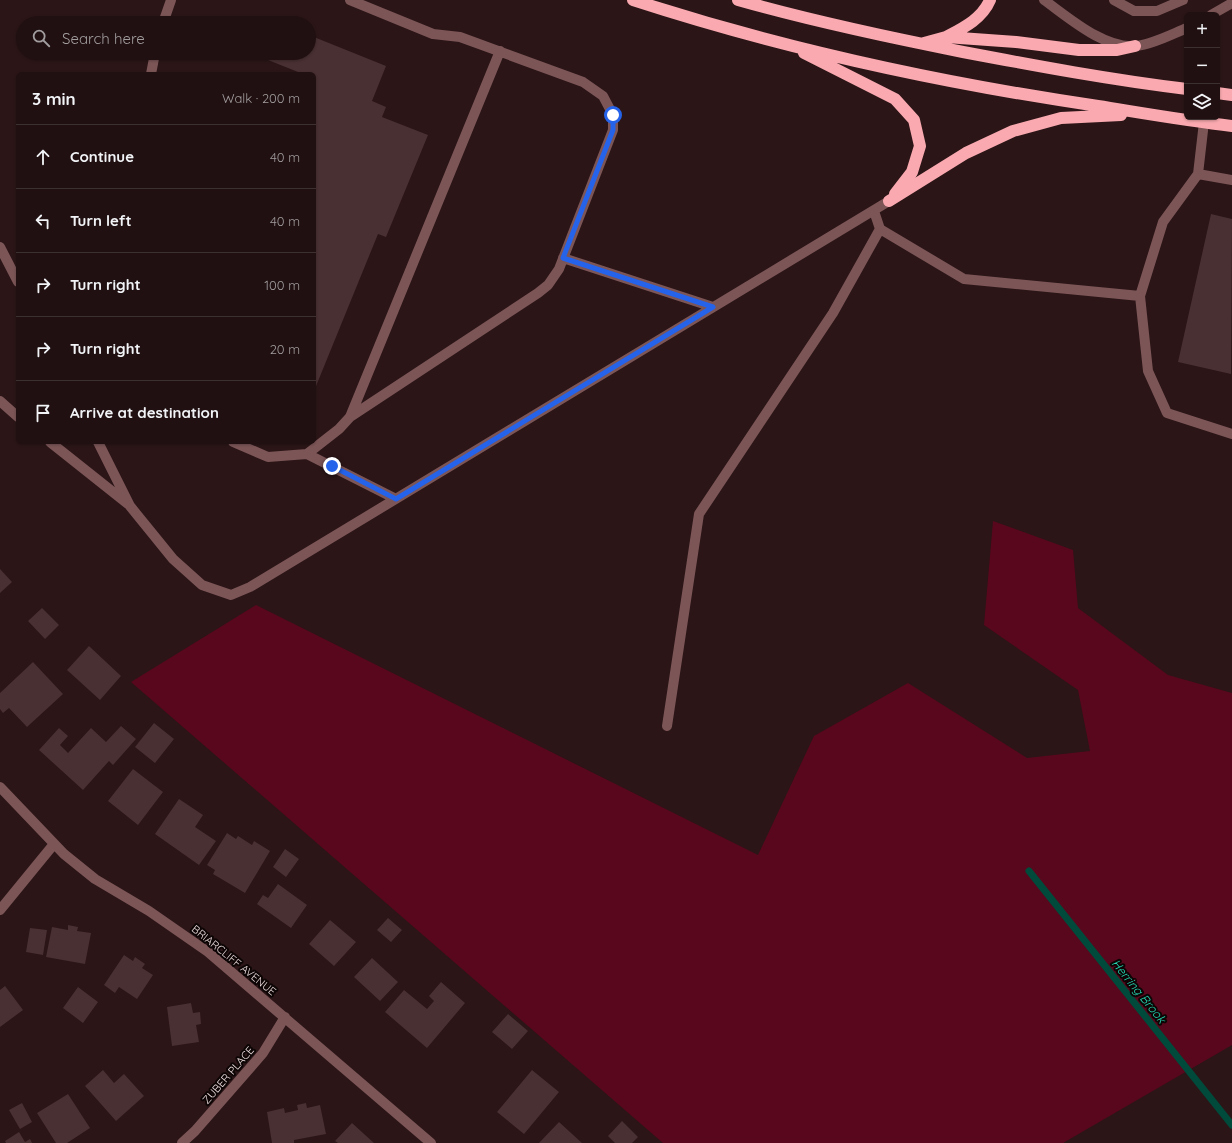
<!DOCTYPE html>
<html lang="en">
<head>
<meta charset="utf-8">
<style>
  :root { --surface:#201011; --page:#28191a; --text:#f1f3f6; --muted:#a29d9f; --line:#3d3031 }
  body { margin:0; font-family:Quicksand,sans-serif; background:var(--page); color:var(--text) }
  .controls { position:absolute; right:12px; top:12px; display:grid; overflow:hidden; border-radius:6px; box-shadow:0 1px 3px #0004 }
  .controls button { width:36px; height:36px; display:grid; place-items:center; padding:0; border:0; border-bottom:1px solid var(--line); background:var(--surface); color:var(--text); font:20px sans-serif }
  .stop { position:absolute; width:12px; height:12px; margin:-9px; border:3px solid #2563eb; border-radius:50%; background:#fff }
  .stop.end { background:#2563eb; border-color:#fff; box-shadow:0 1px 4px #0008 }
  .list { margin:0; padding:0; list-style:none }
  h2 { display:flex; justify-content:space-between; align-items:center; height:52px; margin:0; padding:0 16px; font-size:17px }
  h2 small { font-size:13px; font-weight:400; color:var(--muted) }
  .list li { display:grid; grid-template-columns:26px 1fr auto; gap:12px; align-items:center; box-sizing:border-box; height:64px; padding:0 16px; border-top:1px solid var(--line) }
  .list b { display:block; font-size:15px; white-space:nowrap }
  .list em { font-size:13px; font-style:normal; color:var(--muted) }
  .icon { flex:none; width:22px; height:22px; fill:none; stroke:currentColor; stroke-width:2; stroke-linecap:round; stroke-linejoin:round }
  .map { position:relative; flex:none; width:1232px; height:1143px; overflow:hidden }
  .search { position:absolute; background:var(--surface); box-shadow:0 1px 3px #0004; left:16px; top:16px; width:300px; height:44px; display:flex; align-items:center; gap:10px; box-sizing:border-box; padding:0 14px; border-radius:22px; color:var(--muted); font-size:15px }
  .panel { position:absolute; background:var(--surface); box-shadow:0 1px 3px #0004; left:16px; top:72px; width:300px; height:372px; border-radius:6px }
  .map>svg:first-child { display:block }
</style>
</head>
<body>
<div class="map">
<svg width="1232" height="1143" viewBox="0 0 1232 1143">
  <rect width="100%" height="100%" fill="#2b1517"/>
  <path fill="#59071c" d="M993,521L1073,550L1078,608L1168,675L1232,693V1045L1063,1143H663L131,682L256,605L758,855L814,736L908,683L1027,758L1090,751L1078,690L984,625Z"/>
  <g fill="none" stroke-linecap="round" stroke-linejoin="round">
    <path stroke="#004a3b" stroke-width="7" d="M1029,871L1232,1125"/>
  </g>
  <path fill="#493032" d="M309,35L386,66L372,101L386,107L382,117L428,135L386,237L378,234L314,391V74H303L258,56L260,53H309Z
    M1211,214L1232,219L1231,374L1178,362Z
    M0,569L12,582L0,593Z
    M42,608L59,625L45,639L28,621Z
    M89,646L121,676L100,700L67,670Z
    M33,662L63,694L27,727L9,708L3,713L0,709V693Z
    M154,723L174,739L155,763L135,747Z
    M121,726L136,739L113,765L109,761L83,790L39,750L59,728L68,736L60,745L68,753L91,728L106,742Z
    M133,769L163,792L138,825L108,801Z
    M179,799L203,815L195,827L216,841L199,865L155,834Z
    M227,833L236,839L238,836L252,845L254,841L270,851L245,893L213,874L215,870L207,865Z
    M285,849L299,859L286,877L273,867Z
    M278,884L307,905L291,928L257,904L263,895L268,898Z
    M388,918L402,930L391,942L377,930Z
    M330,920L356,942L334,966L309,944Z
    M68,925L78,927L77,931L91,933L85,964L46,957L52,927L68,930Z
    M30,928L47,930L43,955L26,952Z
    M124,955L133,961L135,957L145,964L142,968L153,975L137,999L119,987L115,993L104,985Z
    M372,958L398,982L380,1001L354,977Z
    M441,982L465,1003L427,1048L385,1012L404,990L427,1009L434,1001L429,996Z
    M5,986L23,1010L0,1027V990Z
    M78,987L98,1002L83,1023L63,1008Z
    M191,1003L193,1013L200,1012L201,1024L196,1025L199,1042L172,1046L167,1007Z
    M508,1014L528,1031L512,1049L492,1032Z
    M103,1070L114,1083L124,1074L144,1096L116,1121L85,1086Z
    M532,1070L559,1092L524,1134L497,1112Z
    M68,1094L90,1128L67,1143H56L37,1113Z
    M22,1103L32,1122L20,1129L9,1110Z
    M306,1103L307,1108L320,1105L326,1134L294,1140V1143H272L267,1112L284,1108L285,1113L298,1110L297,1105Z
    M622,1121L638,1137L632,1143H615L608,1136Z
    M559,1122L582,1143H539Z
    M352,1123L374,1143H338L335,1141Z
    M19,1132L25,1142L30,1139L32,1143H6L5,1141Z"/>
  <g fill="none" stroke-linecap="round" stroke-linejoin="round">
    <path stroke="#7c5557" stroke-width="10" d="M1114,0L1134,11H1157L1183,0
      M163,23L171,0
      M151,74L155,53
      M1198,174L1232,180
      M874,211L880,229L964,279L1140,296L1163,222L1198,174L1204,122
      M0,247L18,282
      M563,258L713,307
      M1140,296L1148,371L1167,413L1232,434
      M0,401L18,417
      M350,417L500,51
      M50,442L128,504
      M98,442L130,506L173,559L202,585L231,595L250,587L889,201
      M233,442L268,457L307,454L339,429L350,417L538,293L548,285L559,269L613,130V115L603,96L583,82L460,37L433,34L350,0
      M307,454L396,499
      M667,726L699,514L833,313L880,229"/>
    <path stroke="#7c5557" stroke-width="10" d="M1044,0C1068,17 1104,49 1135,46C1151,45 1172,34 1187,28
      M1211,15L1232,3
      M0,787L64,854L95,879L149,911L208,952L431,1143
      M0,910L54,844
      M182,1143L195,1131L263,1053L285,1017"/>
    <path stroke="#f9a9af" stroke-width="12" d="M633,0C784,49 941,83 1098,106C1142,113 1187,121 1232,126
      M738,0C812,21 887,37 963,52C1037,66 1112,80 1187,89
      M946,37C963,28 982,19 990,0
      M924,43L946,37L1016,42L1079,50H1117L1135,46
      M804,53L895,99L914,120L920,146L912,172L895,194
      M1217,93L1232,95
      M889,201L966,153L1013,131L1061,118L1121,115"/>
  </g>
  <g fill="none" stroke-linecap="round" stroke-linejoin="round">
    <path stroke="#2563eb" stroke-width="5" d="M332,466L396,499L713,307L563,258L613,130V115"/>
  </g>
  <g text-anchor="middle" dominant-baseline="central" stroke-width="4" stroke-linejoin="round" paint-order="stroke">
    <g font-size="11" fill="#f1e1e2" stroke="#0d0505">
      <text transform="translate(234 960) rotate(39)">BRIARCLIFF AVENUE</text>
      <text transform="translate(228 1075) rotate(-49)">ZUBER PLACE</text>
    </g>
    <g font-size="12" font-style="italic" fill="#24dcb5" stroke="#0d0505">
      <text transform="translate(1139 991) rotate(51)">Herring Brook</text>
    </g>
  </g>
</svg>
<div class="controls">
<button>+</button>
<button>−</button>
<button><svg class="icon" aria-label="layers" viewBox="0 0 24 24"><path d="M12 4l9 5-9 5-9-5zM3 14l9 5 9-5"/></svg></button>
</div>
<div class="stop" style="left:613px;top:115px"></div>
<div class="stop end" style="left:332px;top:466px"></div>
<div class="search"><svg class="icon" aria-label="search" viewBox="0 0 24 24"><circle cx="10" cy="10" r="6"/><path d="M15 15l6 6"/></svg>Search here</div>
<section class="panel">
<h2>3 min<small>Walk · 200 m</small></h2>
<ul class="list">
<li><svg class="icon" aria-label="ahead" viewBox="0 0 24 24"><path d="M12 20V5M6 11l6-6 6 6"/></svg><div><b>Continue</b></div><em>40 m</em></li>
<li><svg class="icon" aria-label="left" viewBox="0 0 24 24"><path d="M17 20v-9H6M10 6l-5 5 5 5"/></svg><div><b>Turn left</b></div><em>40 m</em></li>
<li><svg class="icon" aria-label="right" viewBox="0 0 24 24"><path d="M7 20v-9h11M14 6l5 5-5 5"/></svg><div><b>Turn right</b></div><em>100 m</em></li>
<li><svg class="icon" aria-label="right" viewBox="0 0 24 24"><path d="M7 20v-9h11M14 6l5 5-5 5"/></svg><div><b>Turn right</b></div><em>20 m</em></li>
<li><svg class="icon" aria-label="arrive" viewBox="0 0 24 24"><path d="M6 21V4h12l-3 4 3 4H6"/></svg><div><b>Arrive at destination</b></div></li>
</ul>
</section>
</div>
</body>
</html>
